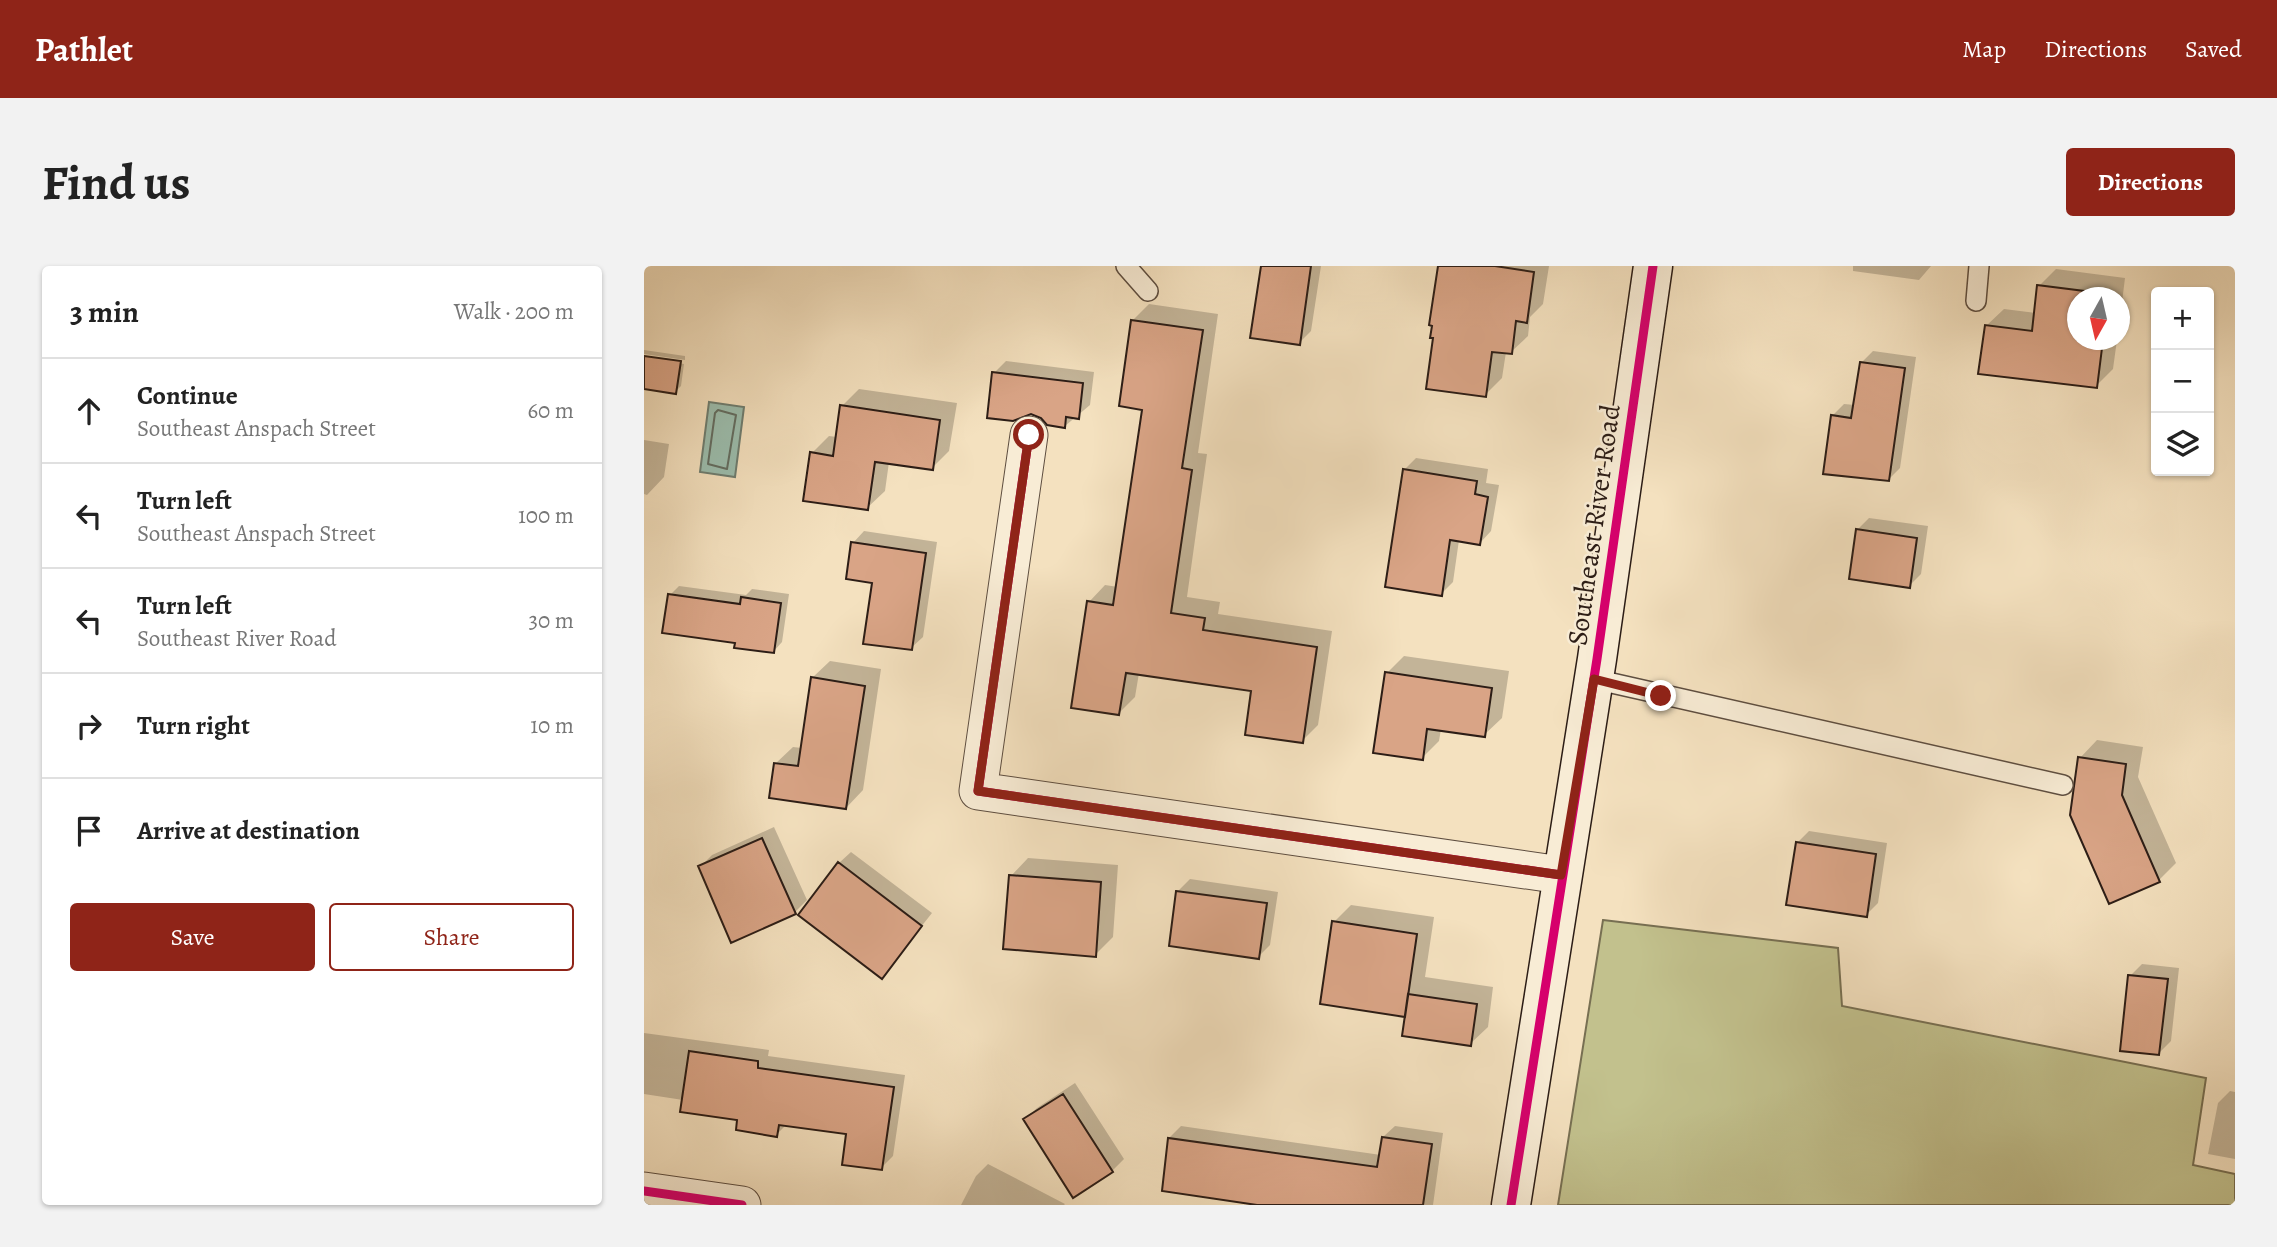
<!DOCTYPE html>
<html lang="en">
<head>
<meta charset="utf-8">
<style>
  :root { --surface:#fff; --page:#f2f2f2; --text:#222; --muted:#767676; --line:#e0e0e0; --accent:#8f2418 }
  body { margin:0; font-family:Alegreya,serif; background:var(--page); color:var(--text) }
  .controls { position:absolute; right:21px; top:21px; display:grid; overflow:hidden; border-radius:7px; box-shadow:0 2px 5px #0004 }
  .controls button { width:63px; height:63px; display:grid; place-items:center; padding:0; border:0; border-bottom:2px solid var(--line); background:var(--surface); color:var(--text); font:35px sans-serif }
  .compass { position:absolute; left:1423px; top:21px; width:63px; height:63px; border-radius:50%; background:var(--surface); box-shadow:0 2px 5px #0004; rotate:188deg }
  .stop { position:absolute; width:21px; height:21px; margin:-16px; border:5px solid #8f2418; border-radius:50%; background:#fff }
  .stop.end { background:#8f2418; border-color:#fff; box-shadow:0 2px 7px #0008 }
  .list { margin:0; padding:0; list-style:none }
  h2 { display:flex; justify-content:space-between; align-items:center; height:91px; margin:0; padding:0 28px; font-size:30px }
  h2 small { font-size:23px; font-weight:400; color:var(--muted) }
  .list li { display:grid; grid-template-columns:46px 1fr auto; gap:21px; align-items:center; box-sizing:border-box; height:105px; padding:0 28px; border-top:2px solid var(--line) }
  .list b { display:block; font-size:26px; white-space:nowrap }
  .list p { margin:0; font-size:23px; white-space:nowrap; color:var(--muted) }
  .list em { font-size:23px; font-style:normal; color:var(--muted) }
  .actions { display:flex; gap:14px; padding:21px 28px }
  .actions a { flex:1; padding:16px 0; border:2px solid var(--accent); border-radius:7px; text-align:center; font-size:24px; color:var(--accent) }
  .actions .main { background:var(--accent); color:#fff }
  .icon { flex:none; width:38px; height:38px; fill:none; stroke:currentColor; stroke-width:2; stroke-linecap:round; stroke-linejoin:round }
  .map { position:relative; flex:none; width:1591px; height:939px; overflow:hidden; border-radius:7px }
  header { display:flex; align-items:center; gap:42px; box-sizing:border-box; height:98px; padding:0 35px; background:var(--accent); color:#fff }
  header strong { font-size:33px }
  nav { display:flex; gap:38px; margin-inline-start:auto; font-size:24px }
  .intro { display:flex; align-items:center; justify-content:space-between; box-sizing:border-box; height:168px; padding:0 42px }
  h1 { margin:0; font-size:49px }
  .button { padding:18px 32px; border-radius:7px; background:var(--accent); color:#fff; font-size:24px; font-weight:700 }
  main { display:flex; gap:42px; padding:0 42px }
  aside { flex:1; background:var(--surface); border-radius:7px; box-shadow:0 2px 5px #0004 }
  .map>svg:first-child { display:block }
</style>
</head>
<body>
<header>
<strong>Pathlet</strong>
<nav><a>Map</a><a>Directions</a><a>Saved</a></nav>
</header>
<div class="intro"><h1>Find us</h1><a class="button">Directions</a></div>
<main>
<aside>
<h2>3 min<small>Walk · 200 m</small></h2>
<ul class="list">
<li><svg class="icon" aria-label="ahead" viewBox="0 0 24 24"><path d="M12 20V5M6 11l6-6 6 6"/></svg><div><b>Continue</b><p>Southeast Anspach Street</p></div><em>60 m</em></li>
<li><svg class="icon" aria-label="left" viewBox="0 0 24 24"><path d="M17 20v-9H6M10 6l-5 5 5 5"/></svg><div><b>Turn left</b><p>Southeast Anspach Street</p></div><em>100 m</em></li>
<li><svg class="icon" aria-label="left" viewBox="0 0 24 24"><path d="M17 20v-9H6M10 6l-5 5 5 5"/></svg><div><b>Turn left</b><p>Southeast River Road</p></div><em>30 m</em></li>
<li><svg class="icon" aria-label="right" viewBox="0 0 24 24"><path d="M7 20v-9h11M14 6l5 5-5 5"/></svg><div><b>Turn right</b></div><em>10 m</em></li>
<li><svg class="icon" aria-label="arrive" viewBox="0 0 24 24"><path d="M6 21V4h12l-3 4 3 4H6"/></svg><div><b>Arrive at destination</b></div></li>
</ul>
<div class="actions"><a class="main">Save</a><a>Share</a></div>
</aside>
<div class="map">
<svg width="1591" height="939" viewBox="0 0 1591 939">
  <rect width="100%" height="100%" fill="#f4e1bf"/>
  <filter id="stains"><feTurbulence type="fractalNoise" baseFrequency=".00286" numOctaves="4"/><feColorMatrix values="0 0 0 0 .2 0 0 0 0 .09 0 0 0 0 .02 0 0 0 .5 -.17"/></filter>
  <radialGradient id="worn" r=".72"><stop offset=".6" stop-color="#630" stop-opacity="0"/><stop offset="1" stop-color="#630" stop-opacity=".3"/></radialGradient>
  <path fill="#c2c18d" stroke="#776f52" stroke-width="2" d="M959,654L1194,682L1198,740L1562,812L1549,899L1591,908V939H914Z"/>
  <path fill="#9cbeae" stroke="#6f7e71" stroke-width="2" d="M65,136L100,141L91,211L56,206Z"/>
  <path fill="#0003" d="M619,0H677L667,65L655,77Z
    M795,0H905L899,38L886,51L884,70L867,86H862L858,112L841,129L791,71Z
    M1209,0H1287L1275,14L1209,5Z
    M1412,3L1481,12L1476,53V32H1434V74H1473L1469,103L1452,120L1342,60L1360,43L1391,47L1395,20Z
    M505,38L574,48L554,187L563,188L543,331L576,336L574,348L688,365L674,459L658,475L609,424L495,407L491,431L475,447L445,336L461,319L474,321L500,142L489,54Z
    M0,84L41,90V94L0,88Z
    M1229,85L1272,91L1256,202L1244,214L1188,150L1200,138L1211,139L1217,97Z
    M0,92L40,98L37,120L31,126L0,121Z
    M362,95L450,106L446,139L421,160L398,151L350,107Z
    M215,123L313,137L305,185L288,202L245,196L241,225L223,242L168,187L185,170L193,171L198,140Z
    M0,174L25,178L20,211L3,229L0,228Z
    M772,192L844,203L842,217L855,219L847,265L836,277L815,274L809,316L797,328L760,204Z
    M1225,252L1284,260L1277,308L1265,320L1213,264Z
    M220,265L293,276L279,371L267,382L209,277Z
    M35,320L102,329L108,323L145,328L138,376L129,386L93,375L26,329Z
    M760,390L865,405L858,452L840,469L797,463L795,475L778,492L743,407Z
    M186,395L237,403L219,524L202,542L131,498L149,481L158,482L168,412Z
    M1453,474L1499,481L1494,511L1532,597L1515,614L1436,492Z
    M130,561L163,634L151,646L56,601L68,589Z
    M1165,565L1243,577L1234,637L1222,649L1153,577Z
    M207,586L288,647L238,710L195,597Z
    M384,592L474,599L469,671L451,689L367,610Z
    M546,613L634,626L626,679L614,691L534,625Z
    M707,639L790,651L781,711L849,721L844,761L826,778L764,746L690,656Z
    M1498,698L1535,702L1527,775L1515,787L1486,710Z
    M0,767L125,784L124,790L261,809L249,890L237,902L204,867L143,858L132,869L95,852L39,834L0,828Z
    M431,817L480,893L468,905L381,853L393,842Z
    M1586,825L1591,826V893L1564,888L1574,837Z
    M537,860L737,889L739,871L751,860L799,867L789,939H623L518,923L525,872Z
    M344,898L421,938L420,939H317L332,910Z"/>
  <g fill="none" stroke-linecap="round" stroke-linejoin="round">
    <path stroke="#646e62" stroke-width="2" d="M74,144L92,149L83,203L64,198L71,147Z"/>
  </g>
  <path fill="#d9a486" stroke="#2c1d16" stroke-width="2" d="M617,0H667L656,79L606,72Z
    M794,0H851L890,6L883,57L872,55L868,88L848,86L842,131L782,123L789,72H786L788,60L785,59Z
    M1393,19L1464,28V32H1433V74H1459L1453,122L1334,108L1341,59L1388,65Z
    M487,54L559,64L538,202L548,204L527,347L561,352L559,364L673,381L659,477L601,469L607,425L482,407L475,449L427,442L443,335L469,339L498,144L475,140Z
    M0,90L37,95L32,128L0,123Z
    M1216,96L1261,102L1245,215L1179,208L1187,149L1207,152Z
    M348,106L439,117L435,153L422,151L421,162L403,159L397,152L387,148L369,155L343,152Z
    M196,139L296,154L289,204L231,196L224,244L159,235L166,186L189,190Z
    M759,203L833,215L831,228L844,231L836,279L806,274L798,330L741,321Z
    M1212,263L1273,272L1266,322L1205,313Z
    M207,276L282,287L268,384L219,378L228,317L202,313Z
    M24,328L96,338L97,331L137,337L130,387L90,382L91,377L18,367Z
    M741,406L848,422L841,471L783,463L779,494L729,487Z
    M167,411L221,420L202,543L125,532L130,497L154,500Z
    M1434,491L1482,498L1478,529L1516,616L1465,638L1426,549Z
    M118,572L152,648L87,677L54,600Z
    M1152,576L1232,588L1223,651L1142,639Z
    M194,596L278,660L238,713L154,649Z
    M365,609L457,616L452,691L359,683Z
    M532,625L623,637L615,693L525,680Z
    M688,655L773,668L761,751L676,738Z
    M1484,709L1524,713L1515,789L1476,785Z
    M764,728L833,738L827,780L758,770Z
    M45,785L114,795V802L250,821L238,904L198,899L202,868L135,859L133,871L92,864L93,854L36,846Z
    M419,828L469,906L429,932L379,853Z
    M738,871L788,878L779,939H613L518,925L524,872L733,901Z"/>
  <g fill="none" stroke-linecap="round" stroke-linejoin="round">
    <g stroke="#5e4e40" stroke-width="22">
      <path id="lane" d="M482,0L504,25
        M1332,35L1335,0
        M950,413L1419,519"/>
    </g>
    <g stroke="#5e4e40" stroke-width="39">
      <path id="street" d="M385,169L334,525L917,609
        M0,925L98,939"/>
    </g>
    <g stroke="#2c1d16" stroke-width="41">
      <path id="secondary" d="M867,939L953,393L1009,0"/>
    </g>
    <use href="#lane" stroke="#f8ecd5" stroke-width="19"/>
    <use href="#street" stroke="#f8ecd5" stroke-width="37"/>
    <use href="#secondary" stroke="#f8ecd5" stroke-width="38"/>
    <g stroke="#f8ecd5" stroke-width="13">
      <path id="cycleway" d="M385,169L334,525L917,609
        M0,925L98,939
        M867,939L953,393L1009,0"/>
    </g>
    <use href="#cycleway" stroke="#d6006c" stroke-width="9"/>
  </g>
  <g fill="none" stroke-linecap="round" stroke-linejoin="round">
    <path stroke="#8f2418" stroke-width="9" d="M385,169L334,525L917,609L950,413L1017,430"/>
  </g>
  <g text-anchor="middle" dominant-baseline="central" stroke-width="5" stroke-linejoin="round" paint-order="stroke">
    <g font-size="28" fill="#2c1d16" stroke="#f8ecd5">
      <text transform="translate(950 259) rotate(-82)">Southeast River Road</text>
    </g>
  </g>
  <rect width="100%" height="100%" filter="url(#stains)"/>
  <rect width="100%" height="100%" fill="url(#worn)"/>
</svg>
<div class="controls">
<button>+</button>
<button>−</button>
<button><svg class="icon" aria-label="layers" viewBox="0 0 24 24"><path d="M12 4l9 5-9 5-9-5zM3 14l9 5 9-5"/></svg></button>
</div>
<svg class="compass" viewBox="-18 -18 36 36"><path d="M0-13l5 13h-10z" fill="#e53935"/><path d="M0 13l5-13h-10z" fill="#767676"/></svg>
<div class="stop" style="left:385px;top:169px"></div>
<div class="stop end" style="left:1017px;top:430px"></div>
</div>
</main>
</body>
</html>
